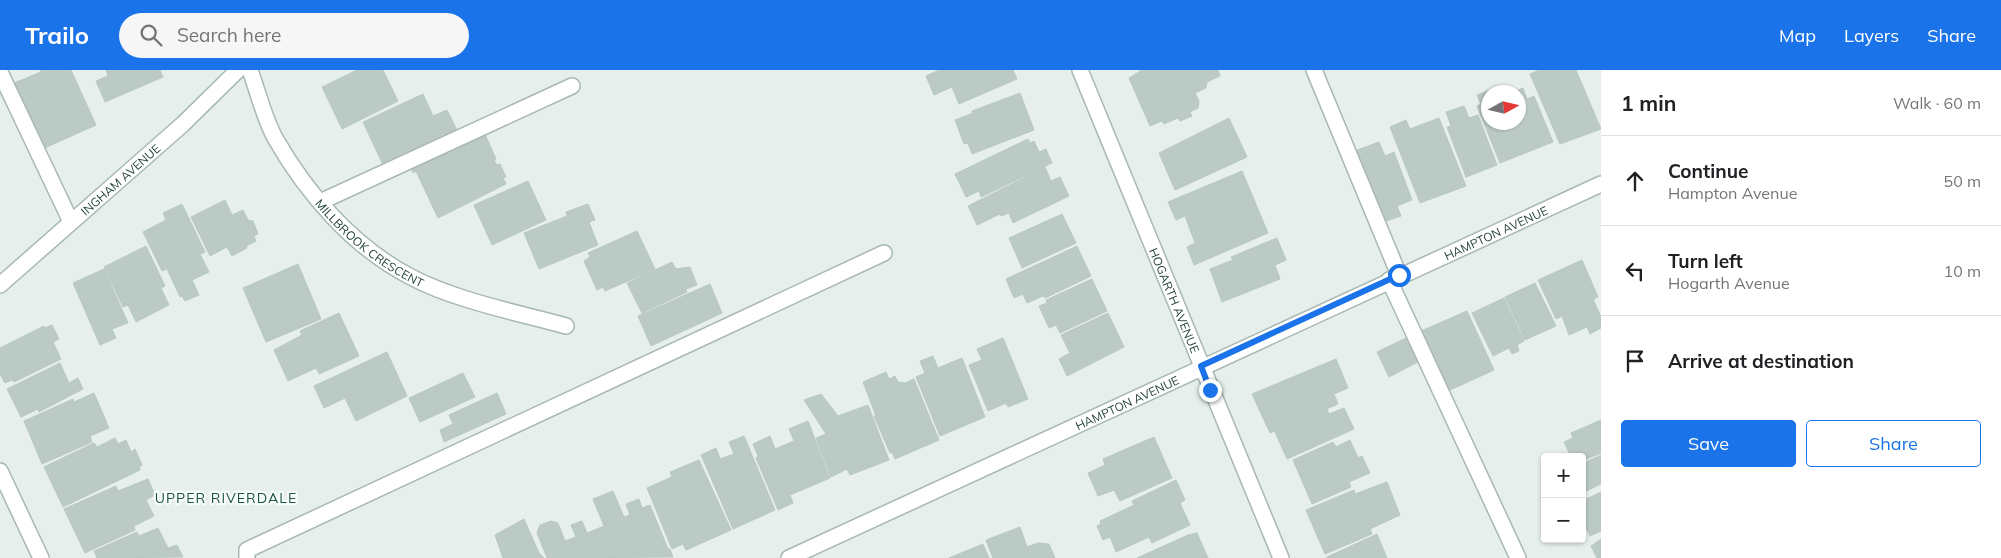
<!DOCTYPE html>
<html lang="en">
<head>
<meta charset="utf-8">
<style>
  :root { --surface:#fff; --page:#f6f6f6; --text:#202124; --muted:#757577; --line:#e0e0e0; --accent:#1a73e8 }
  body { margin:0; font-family:Mulish,sans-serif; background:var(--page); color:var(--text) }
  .controls { position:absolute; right:15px; bottom:15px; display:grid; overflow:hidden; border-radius:5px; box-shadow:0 1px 4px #0004 }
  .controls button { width:45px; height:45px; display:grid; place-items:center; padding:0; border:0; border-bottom:1px solid var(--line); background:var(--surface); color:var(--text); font:25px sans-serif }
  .compass { position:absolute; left:1481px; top:15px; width:45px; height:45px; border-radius:50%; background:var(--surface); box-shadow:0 1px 4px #0004; rotate:82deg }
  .stop { position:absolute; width:15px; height:15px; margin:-11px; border:4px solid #1a73e8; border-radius:50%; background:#fff }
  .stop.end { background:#1a73e8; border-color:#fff; box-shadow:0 1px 5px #0008 }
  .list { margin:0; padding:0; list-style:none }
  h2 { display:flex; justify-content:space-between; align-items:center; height:65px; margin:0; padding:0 20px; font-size:21px }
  h2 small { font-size:16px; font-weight:400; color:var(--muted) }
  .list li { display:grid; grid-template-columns:32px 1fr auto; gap:15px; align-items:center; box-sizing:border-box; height:90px; padding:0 20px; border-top:1px solid var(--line) }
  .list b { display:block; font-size:19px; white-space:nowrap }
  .list p { margin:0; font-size:16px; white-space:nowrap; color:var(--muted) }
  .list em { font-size:16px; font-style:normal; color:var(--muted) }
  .actions { display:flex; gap:10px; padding:15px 20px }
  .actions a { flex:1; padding:11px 0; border:1px solid var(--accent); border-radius:5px; text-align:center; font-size:18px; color:var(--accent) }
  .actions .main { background:var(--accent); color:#fff }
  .icon { flex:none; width:28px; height:28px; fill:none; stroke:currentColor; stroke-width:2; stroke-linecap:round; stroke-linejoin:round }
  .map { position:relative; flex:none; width:1601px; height:488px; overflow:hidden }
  header { display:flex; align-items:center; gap:30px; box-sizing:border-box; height:70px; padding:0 25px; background:var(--accent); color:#fff }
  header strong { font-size:24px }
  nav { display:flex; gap:28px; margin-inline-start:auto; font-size:18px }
  .search { width:350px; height:45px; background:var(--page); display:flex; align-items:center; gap:12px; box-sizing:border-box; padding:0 18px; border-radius:28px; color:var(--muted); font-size:19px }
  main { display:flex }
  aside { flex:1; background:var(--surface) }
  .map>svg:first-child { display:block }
</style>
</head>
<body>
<header>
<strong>Trailo</strong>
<div class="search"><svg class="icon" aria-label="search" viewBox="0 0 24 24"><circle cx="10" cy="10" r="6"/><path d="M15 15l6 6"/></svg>Search here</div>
<nav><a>Map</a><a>Layers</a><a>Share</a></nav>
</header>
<main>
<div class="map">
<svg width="1601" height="488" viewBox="0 0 1601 488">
  <rect width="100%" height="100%" fill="#e6efeb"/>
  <path fill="#bbcac4" stroke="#b8c9c2" d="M40,0H71L96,55L40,80L15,23L18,22L14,13L41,2Z
    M106,0H160L163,7L105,32L96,11L108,6Z
    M357,0H383L398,31L342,59L322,17Z
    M939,0H1013L1017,9L959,34L952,17L934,25L926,6Z
    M1142,0H1218L1220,6L1207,12L1206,18L1195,23L1199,31L1198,38L1190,42L1192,46L1180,51L1178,48L1164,54L1162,51L1150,56L1129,8Z
    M1539,0H1576L1601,59L1560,74L1530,4Z
    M1500,16L1502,22H1488V52H1518V22H1513L1523,18L1527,29L1534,26L1553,72L1500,93L1477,36L1481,34L1477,25Z
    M1020,23L1034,60L972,84L968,73L964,74L955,50L973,43L972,41Z
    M423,24L433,46L447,40L457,60L383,95L363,52Z
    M1464,36L1469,48L1478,45L1497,95L1466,107L1447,57L1451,56L1446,42Z
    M1229,48L1247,87L1175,120L1159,83Z
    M1439,48L1466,116L1420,133L1390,57L1406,50L1410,59Z
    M485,64L496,89L494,90L497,95L500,94L506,107L503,108L506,114L438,148L416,101L413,103L411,98Z
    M1028,69L1030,73L1034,71L1039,82L1046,79L1052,93L981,127L979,121L966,127L955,104Z
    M1379,72L1385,86L1394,82L1412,130L1397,136L1401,146L1383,152L1355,81Z
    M1045,97L1051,111L1060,107L1069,126L1013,153L1009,143L1001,146L1000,144L977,155L968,136Z
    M1242,101L1268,163L1194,195L1187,177L1195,173L1185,146L1176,150L1168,132Z
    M528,111L546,150L492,175L474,135Z
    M225,130L232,145L243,140L248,150L253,151L258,164L254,166L256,171L246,176L247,178L232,186L227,177L210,186L191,147Z
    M182,134L205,182L200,184L209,202L192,210L199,225L185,231L182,226L180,227L167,199L162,201L143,162L166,150L163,143Z
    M588,134L595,150L589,152L598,175L539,199L524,163L567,146L566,142Z
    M1062,144L1076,173L1022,198L1009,168Z
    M637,161L655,199L605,221L603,217L597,220L584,191L590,187L588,183Z
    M1277,168L1286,190L1275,195L1280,209L1222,232L1210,199L1233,190L1231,187Z
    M146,176L165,216L161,218L169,235L136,252L128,235L123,237L104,197Z
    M1077,176L1091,206L1045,228L1043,226L1027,233L1023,224L1014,228L1006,209Z
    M1582,190L1598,227L1593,229L1601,247V258L1590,264L1587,257L1569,265L1562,246L1556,249L1538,210Z
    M672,192L676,199L690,197L697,215L686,219L687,222L642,243L627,213Z
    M298,194L321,249L266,272L243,218Z
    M104,199L128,253L112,259L116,268L100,275L73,213Z
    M1092,209L1107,241L1060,263L1056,255L1049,258L1039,236L1047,233L1046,230Z
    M1535,213L1556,256L1525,270L1505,227Z
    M710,214L722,243L651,276L638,246Z
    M1504,228L1524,271L1517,275L1519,281L1512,284L1509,278L1493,286L1472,243Z
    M1467,241L1494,300L1448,321L1421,261Z
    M339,243L359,286L319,304L316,298L288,311L274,280L302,265L300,261Z
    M1108,243L1124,277L1067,306L1059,289L1070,283L1061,265Z
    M52,255L59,269L53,272L61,289L14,312L12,310L5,313L0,304V278L44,256L45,258Z
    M1003,268L1028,329L1008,337L1006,333L988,341L969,295L982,290L977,279Z
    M1406,268L1418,292L1389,307L1377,282Z
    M387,282L407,326L356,351L345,328L324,338L314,316Z
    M933,286L938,298L962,288L985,347L940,366L916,307L925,303L920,291Z
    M1336,289L1348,318L1334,324L1338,334L1270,363L1252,324Z
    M60,293L69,313L78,308L83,319L39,342L38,339L21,347L7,319Z
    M886,302L889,309L895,306L898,312L905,313L914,309L939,370L895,389L892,382L890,383L874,346H876L863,312Z
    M463,303L475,327L420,352L409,328Z
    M94,323L109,358L90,366L92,372L42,394L24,351L73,329L74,332Z
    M497,323L506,344L444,372L440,360L453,354L449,345Z
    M821,324L838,346L868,335L889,390L850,405L847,399L831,407L816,368L826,364L804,330Z
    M1344,338L1354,359L1287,389L1275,362L1327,339L1329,344Z
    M1601,350V383L1582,391V387H1571L1564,372L1573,368L1571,363Z
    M808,351L830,408L790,425L793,433L778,440L756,388L758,386L753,374L770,366L775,379L794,371L789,359Z
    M744,366L775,440L733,459L701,385L716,378L720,389L734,384L729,372Z
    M1154,367L1172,408L1120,431L1114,420L1098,426L1088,403L1105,395L1103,389Z
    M115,368L118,374L126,370L131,382L135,379L142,395L139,397L140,400L63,437L44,397L94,373L97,377Z
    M1350,370L1358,388L1362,386L1370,403L1349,412L1351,417L1312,434L1293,390L1333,372L1336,377Z
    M1601,385V414L1582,423V394Z
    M699,390L731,460L686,480L683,474L672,479L647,418L672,407L670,402Z
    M148,409L155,425L146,430L154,446L134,456L135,460L85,483L64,439L116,416L118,421Z
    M1176,410L1185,430L1180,433L1190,455L1152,473L1149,467L1116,482L1110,467L1103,470L1097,456L1101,454L1100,451L1134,435L1132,431Z
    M1387,412L1400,445L1370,459L1372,464L1325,484L1306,440L1354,420L1355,424Z
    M613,421L624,447L630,445L626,434L639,429L642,438L650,435L668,479H670L673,487L547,488L537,463L540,455L551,451L558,453L565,471L576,467L571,455L582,451L587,463L604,456L593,429Z
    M1601,422V461L1590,466L1582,450V431Z
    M524,449L539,483L544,488H503L495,465Z
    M1020,457L1027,477L1038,473L1049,474L1055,488H993L986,470Z
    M158,458L168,478L177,475L183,487L97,488L94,481L137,462L139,466Z
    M1197,463L1208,488H1137L1188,465Z
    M1377,464L1387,488H1327V487Z
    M1601,469V488H1597L1591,476Z
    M983,474L989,488H949Z"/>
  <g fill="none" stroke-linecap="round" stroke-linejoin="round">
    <g stroke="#a8b8b2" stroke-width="18">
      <g id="minor">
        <path id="s1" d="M250,0C258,22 264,48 275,68C307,124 353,177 411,207C454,230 519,243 566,256"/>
        <path id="s2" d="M1080,0L1281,488"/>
        <path d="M1314,0L1399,205"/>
        <path d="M0,2L71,152"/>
        <path d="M320,132L572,16"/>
        <path d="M1389,210L1518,488"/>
        <path id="s3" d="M0,215L183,54L238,0"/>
        <path d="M0,401L41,488"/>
        <path d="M247,488V480L884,183"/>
        <path id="s4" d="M789,488L1601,114"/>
      </g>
    </g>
    <use href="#minor" stroke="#fff" stroke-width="15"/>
  </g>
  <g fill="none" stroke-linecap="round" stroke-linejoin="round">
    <path stroke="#1a73e8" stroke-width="6" d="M1210,320L1201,296L1399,205"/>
  </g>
  <g text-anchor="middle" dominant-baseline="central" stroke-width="4.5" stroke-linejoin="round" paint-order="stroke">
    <g font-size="12" fill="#24423a" stroke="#f7fbf9">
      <text stroke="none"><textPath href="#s3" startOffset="160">INGHAM AVENUE</textPath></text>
      <text stroke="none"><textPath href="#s4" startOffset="778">HAMPTON AVENUE</textPath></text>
      <text stroke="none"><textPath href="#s1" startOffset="216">MILLBROOK CRESCENT</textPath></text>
      <text stroke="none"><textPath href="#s2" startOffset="249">HOGARTH AVENUE</textPath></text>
      <text stroke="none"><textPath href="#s4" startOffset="372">HAMPTON AVENUE</textPath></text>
    </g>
    <g font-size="14" letter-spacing="1" fill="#1f5548" stroke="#f7fbf9">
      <text x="226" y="428">UPPER RIVERDALE</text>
    </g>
  </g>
</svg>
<div class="controls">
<button>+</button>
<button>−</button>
</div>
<svg class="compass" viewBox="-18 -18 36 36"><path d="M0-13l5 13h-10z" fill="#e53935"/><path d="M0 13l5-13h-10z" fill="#757577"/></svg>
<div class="stop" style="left:1399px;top:205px"></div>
<div class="stop end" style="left:1210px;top:320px"></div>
</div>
<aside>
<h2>1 min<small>Walk · 60 m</small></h2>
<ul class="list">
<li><svg class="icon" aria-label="ahead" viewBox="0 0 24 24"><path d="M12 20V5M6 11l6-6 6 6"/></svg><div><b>Continue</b><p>Hampton Avenue</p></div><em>50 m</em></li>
<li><svg class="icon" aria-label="left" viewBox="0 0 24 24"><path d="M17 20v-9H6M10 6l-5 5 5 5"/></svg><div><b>Turn left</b><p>Hogarth Avenue</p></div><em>10 m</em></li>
<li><svg class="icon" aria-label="arrive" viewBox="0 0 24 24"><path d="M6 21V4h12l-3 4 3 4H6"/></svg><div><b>Arrive at destination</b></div></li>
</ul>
<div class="actions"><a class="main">Save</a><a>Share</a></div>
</aside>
</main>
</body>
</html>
